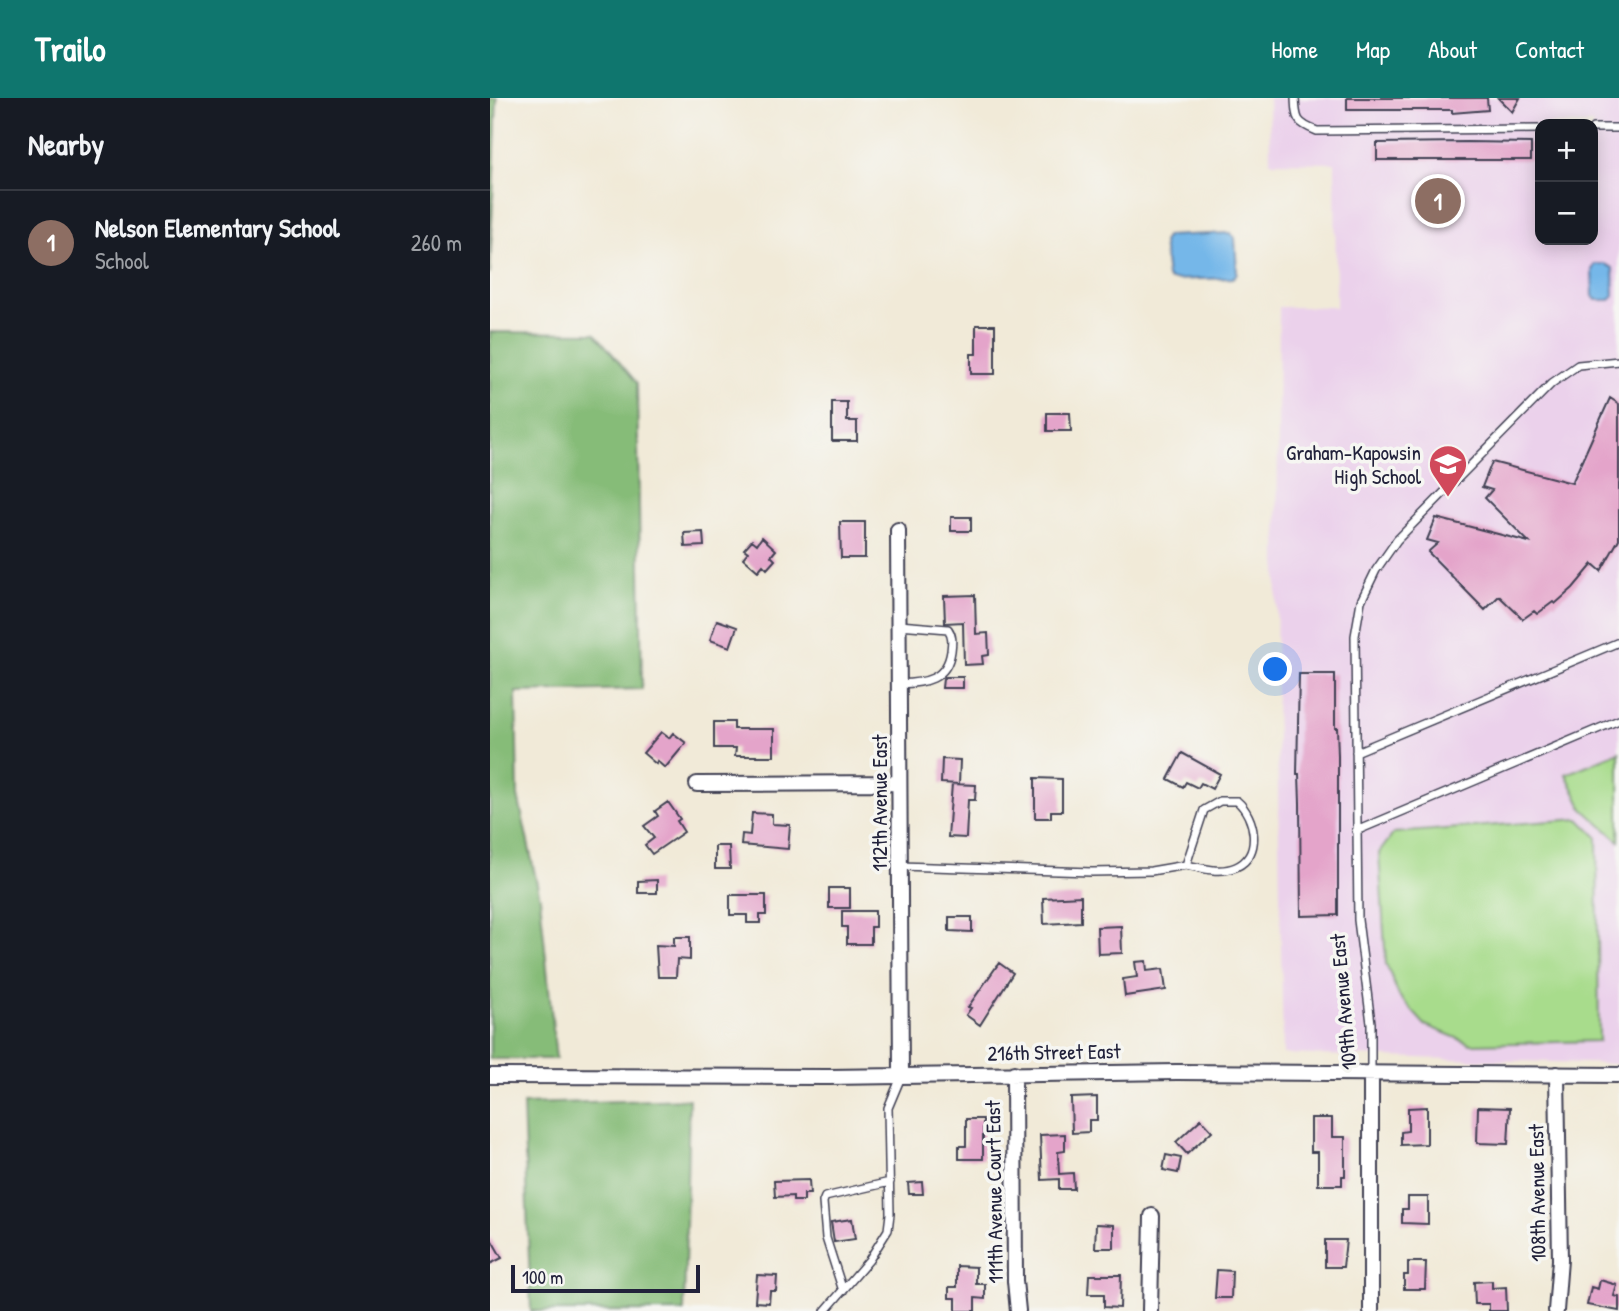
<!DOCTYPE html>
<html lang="en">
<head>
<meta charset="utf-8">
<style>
  :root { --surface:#171b24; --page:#242831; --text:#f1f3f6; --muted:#9ea1a6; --line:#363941; --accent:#0f766e }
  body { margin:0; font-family:"Patrick Hand",sans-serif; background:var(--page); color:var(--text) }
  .controls { position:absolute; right:21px; top:21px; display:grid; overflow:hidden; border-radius:14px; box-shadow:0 4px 18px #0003 }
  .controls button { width:63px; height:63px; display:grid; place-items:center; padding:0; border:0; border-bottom:2px solid var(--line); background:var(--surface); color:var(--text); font:35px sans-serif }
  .scale { position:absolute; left:21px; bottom:18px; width:189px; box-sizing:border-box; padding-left:7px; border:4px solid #22223b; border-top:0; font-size:19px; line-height:24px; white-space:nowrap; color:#22223b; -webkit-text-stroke:5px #f6f6f2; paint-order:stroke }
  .you { position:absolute; left:786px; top:572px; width:24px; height:24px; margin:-18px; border:5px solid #fff; border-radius:50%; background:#1a73e8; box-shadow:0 0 0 10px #1a73e833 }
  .badge { display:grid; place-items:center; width:46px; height:46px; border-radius:50%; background:var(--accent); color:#fff; font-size:23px; font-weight:700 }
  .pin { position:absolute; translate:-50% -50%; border:4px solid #fff; box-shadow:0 2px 7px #0006 }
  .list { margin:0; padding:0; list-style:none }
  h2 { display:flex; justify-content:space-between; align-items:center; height:91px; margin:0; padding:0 28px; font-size:30px }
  h2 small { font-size:23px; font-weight:400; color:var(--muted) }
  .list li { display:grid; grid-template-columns:46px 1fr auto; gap:21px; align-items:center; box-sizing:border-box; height:105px; padding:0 28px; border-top:2px solid var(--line) }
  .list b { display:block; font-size:26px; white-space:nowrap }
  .list p { margin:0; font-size:23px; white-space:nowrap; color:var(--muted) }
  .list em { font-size:23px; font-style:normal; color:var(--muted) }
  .map { position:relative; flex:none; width:1129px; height:1213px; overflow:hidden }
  header { display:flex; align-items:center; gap:42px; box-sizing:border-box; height:98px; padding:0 35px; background:var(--accent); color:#fff }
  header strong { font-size:33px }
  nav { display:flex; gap:38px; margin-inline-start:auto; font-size:24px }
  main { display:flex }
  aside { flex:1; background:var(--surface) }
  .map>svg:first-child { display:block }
</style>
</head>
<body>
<header>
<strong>Trailo</strong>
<nav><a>Home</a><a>Map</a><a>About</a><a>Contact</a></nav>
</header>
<main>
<aside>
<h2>Nearby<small></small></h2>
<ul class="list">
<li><span class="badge" style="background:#8d6e63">1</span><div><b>Nelson Elementary School</b><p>School</p></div><em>260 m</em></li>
</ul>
</aside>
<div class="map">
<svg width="1129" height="1213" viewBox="0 0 1129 1213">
  <rect width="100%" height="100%" fill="#f6f6f2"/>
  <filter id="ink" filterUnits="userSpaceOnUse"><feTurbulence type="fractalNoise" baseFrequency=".0143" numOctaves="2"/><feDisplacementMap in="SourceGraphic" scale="14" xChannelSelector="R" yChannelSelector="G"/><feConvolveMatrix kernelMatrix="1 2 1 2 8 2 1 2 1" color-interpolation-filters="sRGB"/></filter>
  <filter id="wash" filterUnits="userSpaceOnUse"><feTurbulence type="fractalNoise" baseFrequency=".00686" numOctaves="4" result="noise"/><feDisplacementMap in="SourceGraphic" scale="28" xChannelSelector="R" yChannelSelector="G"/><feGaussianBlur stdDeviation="1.57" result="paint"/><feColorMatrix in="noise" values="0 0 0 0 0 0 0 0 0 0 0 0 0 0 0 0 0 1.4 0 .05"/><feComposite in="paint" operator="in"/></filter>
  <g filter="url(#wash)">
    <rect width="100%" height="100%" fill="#f1ead8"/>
    <path fill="#ebd1eb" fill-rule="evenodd" d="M779,0H1129V966L793,956L786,588L789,209H846L845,65L780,64ZM1050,26H1103V142H1050Z"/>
    <path fill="#a8dc8c" stroke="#657f64" stroke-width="2" d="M1129,654V743L1093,711L1076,676Z
      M1089,721L1107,739L1109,943L981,946L935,927L909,898L896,866L889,755L904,735Z"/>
    <path fill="#86bc78" stroke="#546f5a" stroke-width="2" d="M0,0H7L0,176Z
      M0,234L105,235L147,285L152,591L26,594L28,698L50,800L66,961H0Z
      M199,1001L194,1213H41L33,1006Z"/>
    <path fill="#74b7e9" stroke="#4b6c92" stroke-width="2" d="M740,135L745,140L747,175L743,180L680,182L677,179L673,144L677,138Z
      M1105,166H1115L1123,170L1124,198L1120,202H1106L1103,198L1102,172Z"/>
    <g id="blocks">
      <path fill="#e4a4ca" d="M857,0H997L998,12L962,15V12H857Z
        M1008,0H1030L1022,14Z
        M977,44L1041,45V62H887V45Z
        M486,227H505V276H481V256H486Z
        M1120,300L1129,306V441L1111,473L1103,466L1083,490L1065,506L1063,504L1047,516L1044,513L1033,521L1009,498L995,512L938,454L948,445L937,442L946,420L1039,444L995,400L1002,392L992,389L1002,364L1082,385Z
        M342,304H357V323H367V343H342Z
        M557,315H580L581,333H557Z
        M461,419H481V433H461Z
        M350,424H375V460H351Z
        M213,434L214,448L195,449L194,435Z
        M272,439L286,452L281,458L285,462L277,471L273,467L268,473L253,460L258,454L254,451L262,442L267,446Z
        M485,497L486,536L498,535L499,557L492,558L493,566L474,567L473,524L455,525L454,498Z
        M227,522L247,529L240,549L220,542Z
        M809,576H845V630H847L848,658V817L811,818L810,705L809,676H807Z
        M455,579H473V590H452L453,581Z
        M224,624H244V631H284V658H245L246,650H224Z
        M171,634L179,640L183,635L196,645L175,670L167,663L166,666L153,655Z
        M692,655L730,676L722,691L711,685L708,690L696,684L693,689L678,681Z
        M452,661L470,662L469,686L451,685Z
        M545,680L572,681V713H561V720H545Z
        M462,686L486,687L485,702H478L476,740L458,739Z
        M178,704L190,721L187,723L194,734L162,756L155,747L164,740L154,728L168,718L165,713Z
        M262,715L282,716V726L300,727L298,751L251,747L252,736L260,737Z
        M225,748H239L240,771H225Z
        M167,782V795H148V783Z
        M339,790H360V810H339Z
        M240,797H276V817H270V825H257V817H240Z
        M591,798V824L554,826L553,800Z
        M352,813H385V829H381V846H357V829H352Z
        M459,819H482V834L459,833Z
        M631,828L632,855L608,856L607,829Z
        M184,839H200V862L187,861L186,879H168L166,847L184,848Z
        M656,863L657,873L673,871L676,892L635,898L633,881L647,879L645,864Z
        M509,865L523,875L490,927L476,917L481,910L478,909Z
        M607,999V1022H599V1034L582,1035L581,1000Z
        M937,1009V1046L911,1047V1034L918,1033V1010Z
        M988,1009L1020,1010L1018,1046L987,1045Z
        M821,1020H842V1039H855V1078H852V1087H828V1054H821Z
        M476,1021H493V1061H469V1048H476Z
        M711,1021L722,1033L697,1056L686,1044Z
        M575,1036V1053L568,1054L569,1076L583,1075L584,1091H569V1081L552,1082L550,1037Z
        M676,1057L691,1060L688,1075L673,1072Z
        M319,1082L320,1096H314V1103H303V1098L285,1099L284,1083Z
        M432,1084L433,1096H419L418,1085Z
        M918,1099H938V1126L912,1125V1111H918Z
        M362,1121L365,1141L344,1144L341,1124Z
        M606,1126L624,1127V1150H605Z
        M0,1139L12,1160L0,1166Z
        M835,1142H856L853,1169H835Z
        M918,1164H936L935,1191H914V1177H918Z
        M467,1168L486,1169V1186H495V1201L485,1200V1213H466V1200H459V1189H467Z
        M727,1172L742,1173L741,1200H725Z
        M267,1177L287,1178L286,1193H280L279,1205L265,1204Z
        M599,1177H631L630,1210L614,1209V1196H598Z
        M1110,1182L1127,1187L1124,1198L1129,1199V1213L1097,1207L1101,1189L1108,1191Z
        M1002,1183V1190L1016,1189L1017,1213H999V1206H985L984,1184Z"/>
    </g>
  </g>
  <g filter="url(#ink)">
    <use href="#blocks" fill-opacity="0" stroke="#414053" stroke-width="2"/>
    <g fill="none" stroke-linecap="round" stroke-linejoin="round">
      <g stroke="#414053" stroke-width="10">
        <path id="service" d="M805,0C806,21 806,25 827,33L1050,31
          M1103,30H1129
          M409,527L458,531C463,538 462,544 461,553C457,582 435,585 409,586
          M866,654L1129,544
          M866,733L1129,622
          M410,768L602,774L661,773L696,767L714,712L730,703H747C765,718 773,757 746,769C730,776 712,770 696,767
          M881,975V925L868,822L865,538L871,503L886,472L907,442L1062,285L1088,267L1129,263
          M353,1193L336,1140L333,1104L335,1099L400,1084
          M335,1213L379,1162L398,1132L400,1116L398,1010L411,979"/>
      </g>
      <g stroke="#414053" stroke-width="18">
        <path id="minor" d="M408,432L411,978
          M207,686L409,685
          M524,975L525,1183L528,1213
          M881,976V1213
          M0,978L338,979L687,974L1129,977
          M660,1213L662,1118
          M1066,1213L1070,1162L1067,976"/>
      </g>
      <use href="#service" stroke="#fff" stroke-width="7"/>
      <use href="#minor" stroke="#fff" stroke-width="14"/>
    </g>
  </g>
  <defs>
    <g id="school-pin" transform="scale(2.0125)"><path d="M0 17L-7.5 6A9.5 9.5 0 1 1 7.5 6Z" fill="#d1495b" stroke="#f6f6f2"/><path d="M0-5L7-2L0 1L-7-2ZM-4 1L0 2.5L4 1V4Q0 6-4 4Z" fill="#fff"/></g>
  </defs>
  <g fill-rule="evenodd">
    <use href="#school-pin" x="958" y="366"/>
  </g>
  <g text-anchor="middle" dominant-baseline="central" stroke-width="7" stroke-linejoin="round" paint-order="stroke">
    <g font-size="21" fill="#22223b" stroke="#f6f6f2" text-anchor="end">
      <text x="931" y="354">Graham-Kapowsin<tspan x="931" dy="24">High School</tspan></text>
    </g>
    <g font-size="21" fill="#22223b" stroke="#f6f6f2">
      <text transform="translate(389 705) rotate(-90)">112th Avenue East</text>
      <text transform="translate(853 904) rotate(-95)">109th Avenue East</text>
      <text transform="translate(564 954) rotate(-1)">216th Street East</text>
      <text transform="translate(504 1094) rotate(-91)">111th Avenue Court East</text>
      <text transform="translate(1047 1095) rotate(-91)">108th Avenue East</text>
    </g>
  </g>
</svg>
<div class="controls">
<button>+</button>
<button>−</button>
</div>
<div class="scale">100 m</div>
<div class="you"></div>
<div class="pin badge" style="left:948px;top:103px;background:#8d6e63">1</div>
</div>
</main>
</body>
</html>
